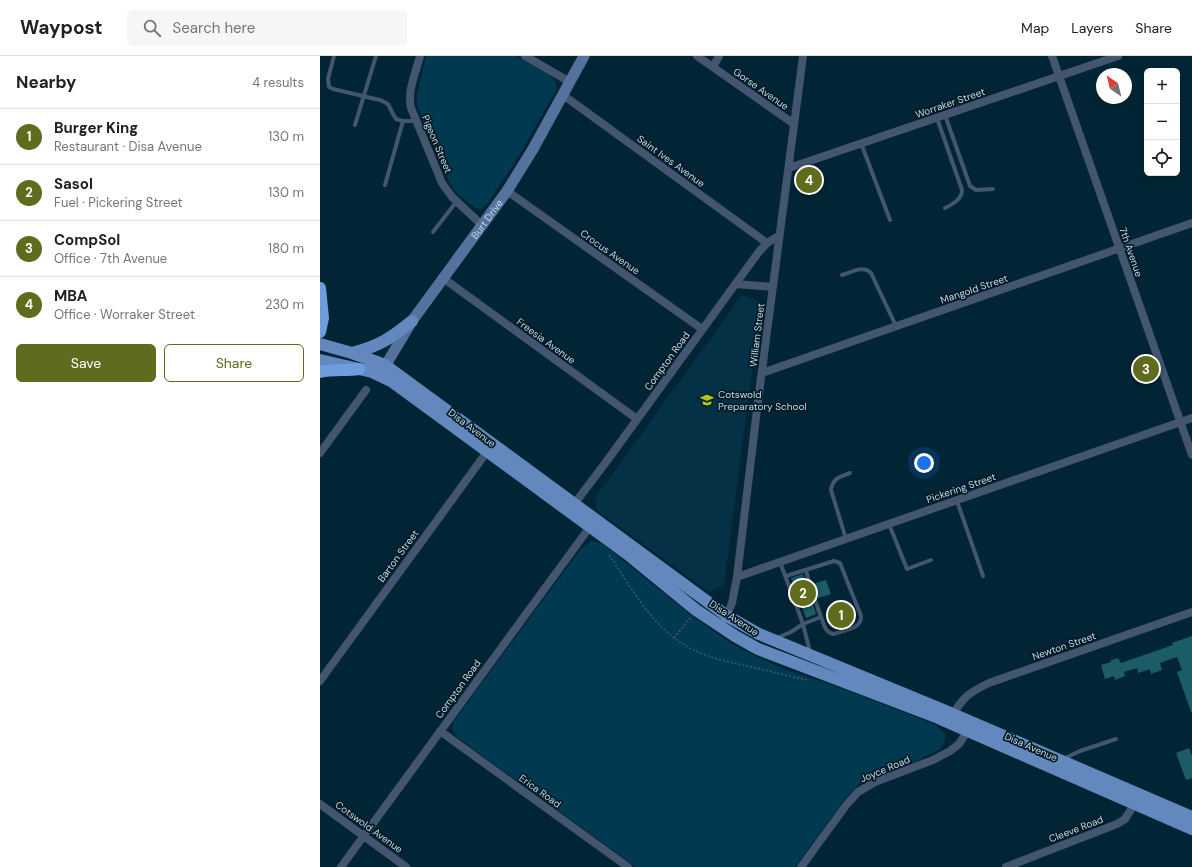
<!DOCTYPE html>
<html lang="en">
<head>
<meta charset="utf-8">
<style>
  :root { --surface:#fff; --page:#f6f6f6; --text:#202124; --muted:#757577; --line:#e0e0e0; --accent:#5f6b1d }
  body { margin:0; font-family:"DM Sans",sans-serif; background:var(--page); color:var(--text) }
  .controls { position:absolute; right:12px; top:12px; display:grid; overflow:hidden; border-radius:6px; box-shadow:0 2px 6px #0003 }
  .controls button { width:36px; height:36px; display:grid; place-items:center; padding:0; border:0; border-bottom:1px solid var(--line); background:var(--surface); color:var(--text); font:20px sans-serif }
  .compass { position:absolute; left:776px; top:12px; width:36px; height:36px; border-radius:50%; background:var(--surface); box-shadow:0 2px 6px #0003; rotate:325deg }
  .you { position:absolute; left:604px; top:407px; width:14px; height:14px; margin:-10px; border:3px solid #fff; border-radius:50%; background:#1a73e8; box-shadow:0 0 0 6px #1a73e833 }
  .badge { display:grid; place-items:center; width:26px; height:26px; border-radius:50%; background:var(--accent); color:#fff; font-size:13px; font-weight:700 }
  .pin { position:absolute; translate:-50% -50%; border:2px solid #fff; box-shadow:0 1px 4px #0006 }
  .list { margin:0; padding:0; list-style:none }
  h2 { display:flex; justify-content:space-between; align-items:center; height:52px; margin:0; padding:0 16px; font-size:17px }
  h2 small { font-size:13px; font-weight:400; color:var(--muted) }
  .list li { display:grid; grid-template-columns:26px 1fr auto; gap:12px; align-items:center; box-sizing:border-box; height:56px; padding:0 16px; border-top:1px solid var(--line) }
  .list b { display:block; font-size:15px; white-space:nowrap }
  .list p { margin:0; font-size:13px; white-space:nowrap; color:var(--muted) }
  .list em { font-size:13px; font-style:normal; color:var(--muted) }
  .actions { display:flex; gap:8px; padding:12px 16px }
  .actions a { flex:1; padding:9px 0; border:1px solid var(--accent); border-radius:6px; text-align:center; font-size:14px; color:var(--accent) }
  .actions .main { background:var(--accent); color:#fff }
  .icon { flex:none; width:22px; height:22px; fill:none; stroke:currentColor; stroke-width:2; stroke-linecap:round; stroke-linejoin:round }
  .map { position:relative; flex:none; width:872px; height:811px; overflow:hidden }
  header { display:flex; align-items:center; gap:24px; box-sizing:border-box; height:56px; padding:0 20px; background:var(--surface); border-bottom:1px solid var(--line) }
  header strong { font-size:19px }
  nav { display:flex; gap:22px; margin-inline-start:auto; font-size:14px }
  .search { width:280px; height:36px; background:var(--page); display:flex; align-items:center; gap:10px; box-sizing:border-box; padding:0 14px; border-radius:6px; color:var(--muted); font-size:15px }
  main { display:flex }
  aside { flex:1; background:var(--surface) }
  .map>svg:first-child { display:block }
</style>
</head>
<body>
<header>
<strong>Waypost</strong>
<div class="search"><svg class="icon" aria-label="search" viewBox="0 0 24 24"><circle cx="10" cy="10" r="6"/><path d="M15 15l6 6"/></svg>Search here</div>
<nav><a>Map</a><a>Layers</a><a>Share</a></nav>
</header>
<main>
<aside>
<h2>Nearby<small>4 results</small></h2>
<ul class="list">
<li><span class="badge">1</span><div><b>Burger King</b><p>Restaurant · Disa Avenue</p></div><em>130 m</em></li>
<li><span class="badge">2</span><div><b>Sasol</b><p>Fuel · Pickering Street</p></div><em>130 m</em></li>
<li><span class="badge">3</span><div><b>CompSol</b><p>Office · 7th Avenue</p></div><em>180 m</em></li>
<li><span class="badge">4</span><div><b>MBA</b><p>Office · Worraker Street</p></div><em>230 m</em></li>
</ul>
<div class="actions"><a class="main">Save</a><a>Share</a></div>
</aside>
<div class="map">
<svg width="872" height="811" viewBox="0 0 872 811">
  <rect width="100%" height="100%" fill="#022535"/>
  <path fill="#043145" d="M422,239L441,246L404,529L389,536L277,454L275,442Z"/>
  <path fill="#013951" d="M106,0H196L230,19L236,27L237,33L195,106L168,147L161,153L155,152L136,137L129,125L103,65L97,48V39Z
    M271,485L283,488L372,560L412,588L437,601L464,613L523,633L614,668L624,676C629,692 615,696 603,701L602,703L550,723L538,729L527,740L475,811H316L137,681L132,673L134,665L260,494Z"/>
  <path fill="#1b5c67" d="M483,518L488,533H491L493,531V528L506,524L511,538L498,542L495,541H493L492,545L496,558L486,562L471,522Z
    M872,580V656H871L857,616L862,614L857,601L840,607L842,614L831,618L830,613L818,617L817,612L804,616L805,620L795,624L794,620L785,623L781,609L791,606V604L798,602L801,607L853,589L852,587Z
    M869,692L872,700V722L866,724L856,697Z"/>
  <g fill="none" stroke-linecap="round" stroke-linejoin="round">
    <path stroke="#3f5d6c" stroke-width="1.5" stroke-dasharray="2 2" stroke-linecap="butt" d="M289,499C308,526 327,561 353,581C366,592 382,598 397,603L487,624
      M354,582L370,562"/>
    <path stroke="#43556f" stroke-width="4" d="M14,0L8,23L9,31L13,33L60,44L68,48L73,58L76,63L83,65H96
      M625,59L650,130L656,134L673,133
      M617,62L642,134C642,143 633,148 625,152
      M35,69L56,0
      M541,87L570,164
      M65,129L83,65
      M113,176L137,145
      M522,219C532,216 543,209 551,217L576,270
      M637,445L663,520
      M569,468L587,513L611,504
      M526,483L511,434C513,422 519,421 530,417
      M460,506L483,568L490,596
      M486,514L490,530
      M495,544L501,561
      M457,582L471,576L483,568L501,561C504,568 505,577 514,578C524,574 542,573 541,560L520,507L514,505L466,520
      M743,703L760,695L796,683"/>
    <path stroke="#43556f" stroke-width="8" d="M100,0C96,16 87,35 91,52L122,127L132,141L163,170
      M205,0L250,26
      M377,0L474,68
      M732,0L872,399
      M393,11L399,0
      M243,39L447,187
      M469,112L798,0
      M187,135L382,273
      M123,222L317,363
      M416,228L453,231
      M442,317L872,167
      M0,397L46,334
      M252,451L289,402L438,197L447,187L459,180
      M417,521L872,362
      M405,563L412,547L417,521L438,345L483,0
      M0,625L169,393
      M631,662C642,642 648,637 669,627L872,556
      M120,675L308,811
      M0,748L86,811
      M21,811L272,468
      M481,811L527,748L538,736L555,726L613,704L630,695L639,688L650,671
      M686,811L797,768L805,763L817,744"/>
    <path stroke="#54729c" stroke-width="11" id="s1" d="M61,317L92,265L187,135L213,93L264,0"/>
    <path stroke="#6288be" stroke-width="12" d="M0,288L32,297L65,309L407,560L439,578L621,653L872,761
      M32,297C59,290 70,283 92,265
      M0,304L52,316L71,325L310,500L376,554L415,580L438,593L616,661L872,773"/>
    <path stroke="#6e9dde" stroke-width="12" d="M0,232L3,262L0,276
      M0,316C13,313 26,315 39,313"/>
  </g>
  <defs>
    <g id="school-bare" transform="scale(1.08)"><path d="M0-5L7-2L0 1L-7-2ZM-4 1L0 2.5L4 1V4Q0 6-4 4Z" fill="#abc615" stroke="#021b27" stroke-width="2.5" paint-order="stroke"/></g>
  </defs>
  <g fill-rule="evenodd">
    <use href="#school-bare" x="387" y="344"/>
  </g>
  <g text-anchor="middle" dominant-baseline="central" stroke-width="3.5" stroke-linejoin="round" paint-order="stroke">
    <g font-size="10" fill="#c8dae5" stroke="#021b27">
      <text transform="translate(441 33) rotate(35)">Gorse Avenue</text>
      <text transform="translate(630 47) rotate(-19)">Worraker Street</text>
      <text transform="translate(117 88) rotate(67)">Pigeon Street</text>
      <text transform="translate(351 105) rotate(36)">Saint Ives Avenue</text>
      <text stroke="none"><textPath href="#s1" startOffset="187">Burt Drive</textPath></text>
      <text transform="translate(290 196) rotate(35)">Crocus Avenue</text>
      <text transform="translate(811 196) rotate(71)">7th Avenue</text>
      <text transform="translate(654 233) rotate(-19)">Mangold Street</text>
      <text transform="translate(437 279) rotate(-83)">William Street</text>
      <text transform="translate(226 285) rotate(36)">Freesia Avenue</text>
      <text transform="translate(347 305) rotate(-54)">Compton Road</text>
      <text transform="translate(152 372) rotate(37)">Disa Avenue</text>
      <text transform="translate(641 432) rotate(-19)">Pickering Street</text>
      <text transform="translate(78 500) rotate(-54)">Barton Street</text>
      <text transform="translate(414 562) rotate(33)">Disa Avenue</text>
      <text transform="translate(744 590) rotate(-19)">Newton Street</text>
      <text transform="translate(138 633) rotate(-54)">Compton Road</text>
      <text transform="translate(711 691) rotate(24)">Disa Avenue</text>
      <text transform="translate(565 713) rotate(-23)">Joyce Road</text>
      <text transform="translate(220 735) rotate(36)">Erica Road</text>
      <text transform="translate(49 771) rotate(36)">Cotswold Avenue</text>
      <text transform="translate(756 773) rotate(-21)">Cleeve Road</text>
    </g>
    <g font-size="10" fill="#c8dae5" stroke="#021b27" text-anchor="start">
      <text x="398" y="338">Cotswold<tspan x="398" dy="12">Preparatory School</tspan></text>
    </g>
  </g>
</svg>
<div class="controls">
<button>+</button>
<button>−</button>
<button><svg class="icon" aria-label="locate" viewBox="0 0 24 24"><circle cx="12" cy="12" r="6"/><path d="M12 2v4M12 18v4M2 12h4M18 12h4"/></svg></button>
</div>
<svg class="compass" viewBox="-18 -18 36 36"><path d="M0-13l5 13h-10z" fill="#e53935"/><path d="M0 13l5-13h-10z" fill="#757577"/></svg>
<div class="you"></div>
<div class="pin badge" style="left:521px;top:559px">1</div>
<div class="pin badge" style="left:483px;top:537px">2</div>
<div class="pin badge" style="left:826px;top:313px">3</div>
<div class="pin badge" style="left:489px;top:124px">4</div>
</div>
</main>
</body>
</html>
